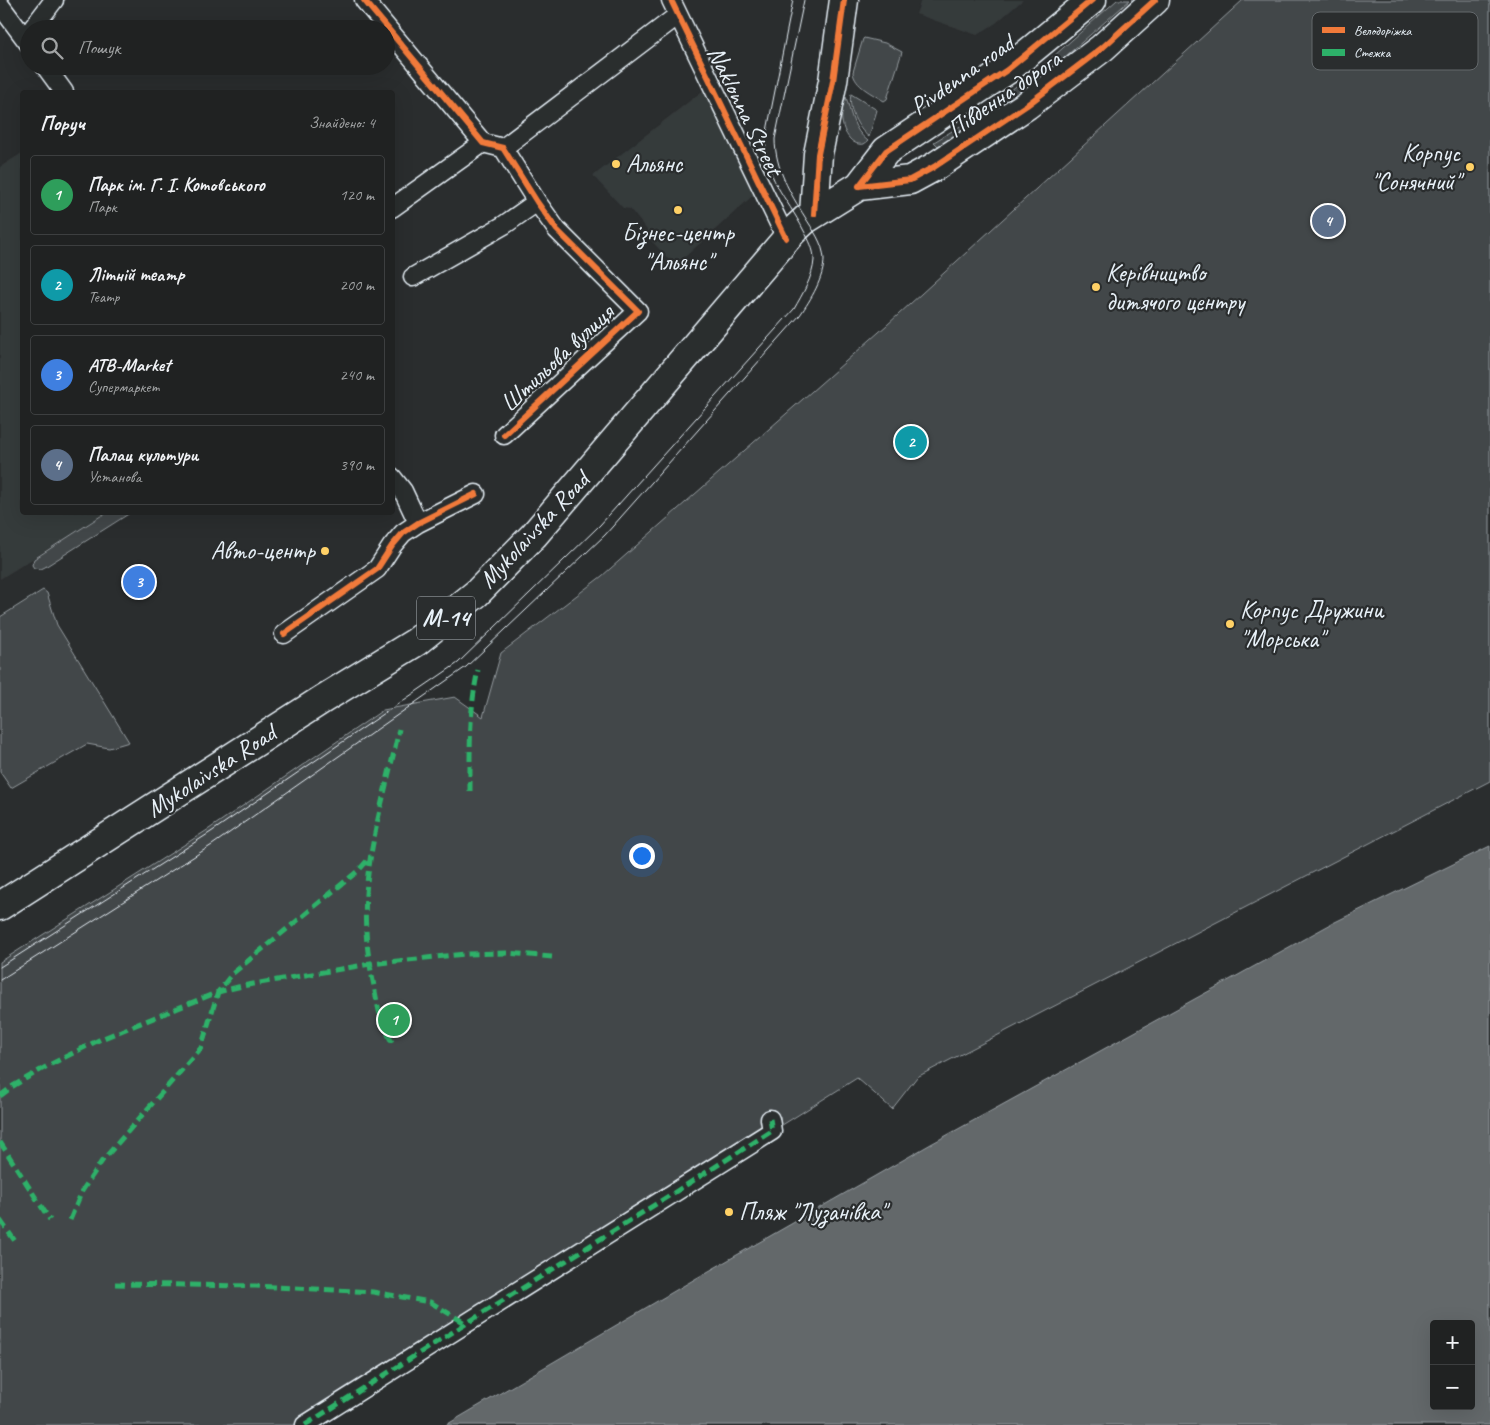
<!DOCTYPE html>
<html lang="uk">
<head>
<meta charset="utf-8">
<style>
  :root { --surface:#202222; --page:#2d2f2f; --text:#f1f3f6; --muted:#a2a4a5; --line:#3d3f40; --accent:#d93025 }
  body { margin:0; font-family:Caveat,sans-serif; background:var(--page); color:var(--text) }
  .controls { position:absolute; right:15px; bottom:15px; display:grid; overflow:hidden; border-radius:5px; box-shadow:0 5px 20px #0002 }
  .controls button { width:45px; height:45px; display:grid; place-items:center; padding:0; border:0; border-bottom:1px solid var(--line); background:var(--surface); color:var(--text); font:25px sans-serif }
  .you { position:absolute; left:641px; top:855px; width:18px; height:18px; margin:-12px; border:4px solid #fff; border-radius:50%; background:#1a73e8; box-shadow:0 0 0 8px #1a73e833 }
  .badge { display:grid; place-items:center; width:32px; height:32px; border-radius:50%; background:var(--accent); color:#fff; font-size:16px; font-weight:700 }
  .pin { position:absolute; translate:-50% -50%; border:2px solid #fff; box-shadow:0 1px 5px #0006 }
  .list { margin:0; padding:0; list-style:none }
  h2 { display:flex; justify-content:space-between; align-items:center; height:65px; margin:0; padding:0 20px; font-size:21px }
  h2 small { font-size:16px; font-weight:400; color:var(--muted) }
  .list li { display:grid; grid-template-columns:32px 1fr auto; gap:15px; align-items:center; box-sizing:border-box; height:80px; margin:0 10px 10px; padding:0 10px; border:1px solid var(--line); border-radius:5px }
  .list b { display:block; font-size:19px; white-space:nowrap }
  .list p { margin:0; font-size:16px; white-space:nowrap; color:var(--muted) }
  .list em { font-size:16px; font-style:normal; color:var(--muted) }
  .icon { flex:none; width:28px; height:28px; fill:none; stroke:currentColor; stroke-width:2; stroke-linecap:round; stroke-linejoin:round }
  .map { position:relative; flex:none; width:1490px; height:1425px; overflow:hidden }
  .search { position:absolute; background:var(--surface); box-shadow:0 5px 20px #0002; left:20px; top:20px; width:375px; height:55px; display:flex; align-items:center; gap:12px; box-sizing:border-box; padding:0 18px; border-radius:28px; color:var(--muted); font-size:19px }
  .panel { position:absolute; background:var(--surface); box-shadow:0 5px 20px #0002; left:20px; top:90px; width:375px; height:425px; border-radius:5px }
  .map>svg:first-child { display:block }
</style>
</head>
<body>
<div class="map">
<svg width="1490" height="1425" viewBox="0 0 1490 1425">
  <rect width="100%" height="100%" fill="#2a2d2e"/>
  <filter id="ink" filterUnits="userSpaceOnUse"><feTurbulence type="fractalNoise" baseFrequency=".02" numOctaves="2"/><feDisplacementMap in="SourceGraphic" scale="10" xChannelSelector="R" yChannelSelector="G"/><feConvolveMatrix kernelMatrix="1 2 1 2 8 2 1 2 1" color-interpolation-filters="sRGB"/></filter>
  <g filter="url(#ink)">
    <path fill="#363a3b" d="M921,0H1023L996,23L977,35L916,14Z
      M705,89L758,191L675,266L647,236V230L630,209L623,208L593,176Z
      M22,153V512L106,513L0,579V167Z"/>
    <path fill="#424648" stroke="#959ca0" d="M1117,0H1130L1042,77L970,128L938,146L934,142L967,122L1037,71Z
      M1243,0H1490V781L917,1077L892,1109L857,1078L305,1425H0V962L209,829L383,710L455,697L483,717L501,653L602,576L887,325Z
      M864,38L885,43L902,52L887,99L884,101C873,94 854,86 853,72L863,39Z
      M851,94L877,110L869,137C857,128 848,108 851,94Z
      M846,97C851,113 853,130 868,141L864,144C849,147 840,126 842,113C842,107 844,102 846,97Z
      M107,512L130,513L45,567L41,569L34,568L32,565L34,559Z
      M43,590L47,593L57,625L129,742L109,748L87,744L11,788L0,772V617Z"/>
    <path fill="#63686b" stroke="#989fa3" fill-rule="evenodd" d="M1490,846V1425H446L695,1279L931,1144L1333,923ZM1434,1324H1471V1406H1434Z"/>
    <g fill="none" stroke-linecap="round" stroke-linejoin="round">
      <g stroke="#e8f1f8" stroke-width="21">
        <path id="street" d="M364,0L483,143L503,148L537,202L557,230L638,311L504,435
          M671,0L786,238
          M0,5L29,44
          M32,29L54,0
          M45,66L64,92
          M503,148L677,16
          M392,208L483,143
          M413,277L504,225L537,202
          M392,477L403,491L418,523
          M284,634L377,569L392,546L403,533L418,523L476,494
          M305,1425L772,1131L770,1119"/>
      </g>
      <g stroke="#e8f1f8" stroke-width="31">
        <path id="primary" d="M859,186L910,180L934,167L1027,105L1102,48L1155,0
          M814,214L818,154L833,81L844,0
          M0,906L323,699L416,642L477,593L534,535L793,231L806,219L859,186L886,151L1007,70L1092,0"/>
      </g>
      <use href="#street" stroke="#2a2d2e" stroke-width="18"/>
      <use href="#primary" stroke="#2a2d2e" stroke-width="28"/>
      <path stroke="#e8f1f8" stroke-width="1" d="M0,967L211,832L458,663L600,525L794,309C802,295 813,277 814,260C814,249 809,240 804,231C787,197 762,176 766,136L793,0
        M0,980L212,845L466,667L605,535L800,315C811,299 824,278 824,259C823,243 813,230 805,217C790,193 775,168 775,139L804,0"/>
      <path stroke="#2db169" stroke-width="5" stroke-dasharray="10 5" stroke-linecap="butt" d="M470,791C470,751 469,710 478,670
        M392,1042C379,1020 378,1006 373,981C367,952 364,923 366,894C370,838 388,783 399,729
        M0,1096L13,1086L49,1065L101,1039L218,992L242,986L370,964L464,954L508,953L552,957
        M0,1142L50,1220
        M0,1220L15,1241
        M70,1220L82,1191L102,1161L201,1048L218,992L232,974L359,870L371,856
        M115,1284L255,1286L373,1292L430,1302L465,1323
        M305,1425L772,1131L770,1119"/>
      <g stroke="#2a2d2e" stroke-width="9">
        <path id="cycleway" d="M364,0L483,143L503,148L537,202L557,230L638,311L504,435
          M671,0L786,238
          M859,186L910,180L934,167L1027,105L1102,48L1155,0
          M859,186L886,151L1007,70L1092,0
          M814,214L818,154L833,81L844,0
          M284,634L377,569L392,546L403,533L418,523L476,494"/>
      </g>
      <use href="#cycleway" stroke="#f17a3a" stroke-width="6"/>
    </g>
  </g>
  <g fill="#ffd166" stroke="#2a2d2e" stroke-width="2">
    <circle cx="616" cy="164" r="5"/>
    <circle cx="1470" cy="167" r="5"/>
    <circle cx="678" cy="210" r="5"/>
    <circle cx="1096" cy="287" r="5"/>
    <circle cx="325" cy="551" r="5"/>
    <circle cx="1230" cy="624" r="5"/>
    <circle cx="729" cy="1212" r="5"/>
  </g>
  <g text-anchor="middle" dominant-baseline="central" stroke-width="4.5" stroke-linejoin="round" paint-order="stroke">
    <rect fill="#2a2d2e" stroke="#afb6bb" stroke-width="1" x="417" y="596.5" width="58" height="43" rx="4"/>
    <g font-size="24" font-weight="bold" fill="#e8f1f8">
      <text x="446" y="618">М-14</text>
    </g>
    <g font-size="25" fill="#e8f1f8" stroke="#2a2d2e">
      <text transform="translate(962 75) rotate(-35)">Pivdenna road</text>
      <text transform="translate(1004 94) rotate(-35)">Південна дорога</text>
      <text transform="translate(745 111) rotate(64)">Naklonna Street</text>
      <text transform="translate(557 358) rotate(-43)">Штильова вулиця</text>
      <text transform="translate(534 530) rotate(-47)">Mykolaivska Road</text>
      <text transform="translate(211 771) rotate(-33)">Mykolaivska Road</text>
    </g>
    <g font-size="25" fill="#e8f1f8" stroke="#2a2d2e" text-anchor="start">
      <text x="1460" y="153" text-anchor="end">Корпус<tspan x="1460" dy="29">"Сонячний"</tspan></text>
      <text x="626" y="164">Альянс</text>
      <text x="678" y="233" text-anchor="middle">Бізнес-центр<tspan x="678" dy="29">"Альянс"</tspan></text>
      <text x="1106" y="273">Керівництво<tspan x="1106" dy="29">дитячого центру</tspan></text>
      <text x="315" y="551" text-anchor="end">Авто-центр</text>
      <text x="1240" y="610">Корпус Дружини<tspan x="1240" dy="29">"Морська"</tspan></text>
      <text x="739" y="1212">Пляж "Лузанівка"</text>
    </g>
  </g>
  <rect x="1312" y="12" width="166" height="58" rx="8" fill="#2a2d2e" stroke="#63686b" stroke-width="1"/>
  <rect x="1322" y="27" width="23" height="6" fill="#f17a3a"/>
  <rect x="1322" y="49" width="23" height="7" fill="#2db169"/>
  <g font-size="14" fill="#e8f1f8">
    <text x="1354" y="35">Велодоріжка</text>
    <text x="1354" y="57">Стежка</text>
  </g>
</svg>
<div class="controls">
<button>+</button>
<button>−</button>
</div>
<div class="you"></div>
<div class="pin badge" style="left:394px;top:1020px;background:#2e9e5b">1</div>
<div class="pin badge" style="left:911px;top:442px;background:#0f9aa8">2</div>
<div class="pin badge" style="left:139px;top:582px;background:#3f7fe0">3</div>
<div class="pin badge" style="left:1328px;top:221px;background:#5c6f8a">4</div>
<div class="search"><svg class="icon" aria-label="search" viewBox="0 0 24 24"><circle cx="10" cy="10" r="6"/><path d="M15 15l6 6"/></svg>Пошук</div>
<section class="panel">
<h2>Поруч<small>Знайдено: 4</small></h2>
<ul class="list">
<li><span class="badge" style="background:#2e9e5b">1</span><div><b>Парк ім. Г. І. Котовського</b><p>Парк</p></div><em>120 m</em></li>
<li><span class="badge" style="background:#0f9aa8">2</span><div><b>Літній театр</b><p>Театр</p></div><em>200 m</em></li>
<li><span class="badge" style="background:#3f7fe0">3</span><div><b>ATB-Market</b><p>Супермаркет</p></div><em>240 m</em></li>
<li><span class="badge" style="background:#5c6f8a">4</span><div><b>Палац культури</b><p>Установа</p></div><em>390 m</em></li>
</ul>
</section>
</div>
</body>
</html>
